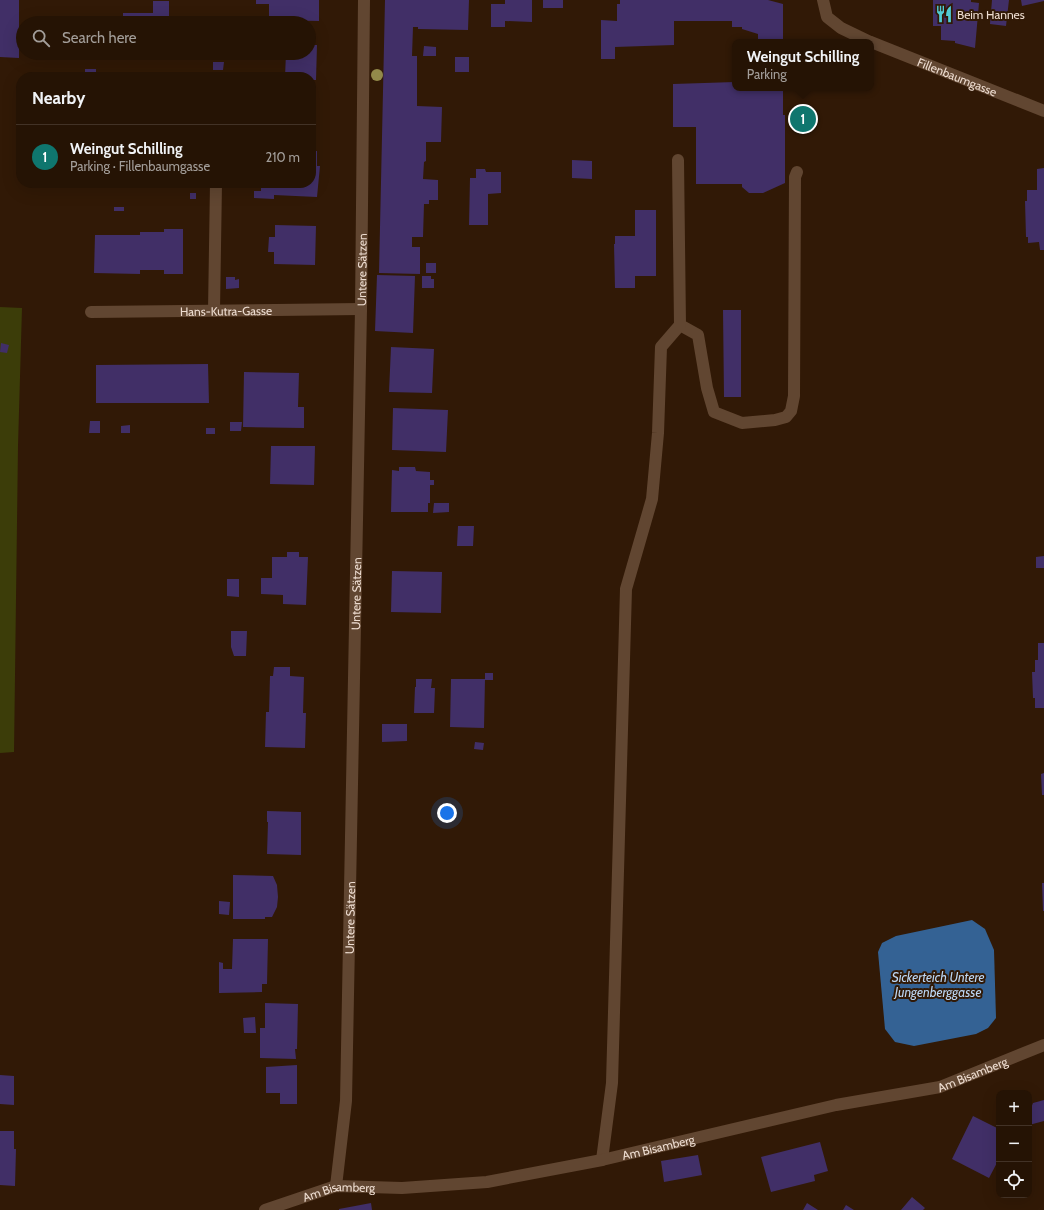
<!DOCTYPE html>
<html lang="en">
<head>
<meta charset="utf-8">
<style>
  :root { --surface:#251304; --page:#312013; --text:#f1f3f6; --muted:#a39e9a; --line:#423226; --accent:#0f766e }
  body { margin:0; font-family:Cabin,sans-serif; background:var(--page); color:var(--text) }
  .controls { position:absolute; right:12px; bottom:12px; display:grid; overflow:hidden; border-radius:8px; box-shadow:0 4px 16px #0002 }
  .controls button { width:36px; height:36px; display:grid; place-items:center; padding:0; border:0; border-bottom:1px solid var(--line); background:var(--surface); color:var(--text); font:20px sans-serif }
  .you { position:absolute; left:447px; top:813px; width:14px; height:14px; margin:-10px; border:3px solid #fff; border-radius:50%; background:#1a73e8; box-shadow:0 0 0 6px #1a73e833 }
  .badge { display:grid; place-items:center; width:26px; height:26px; border-radius:50%; background:var(--accent); color:#fff; font-size:13px; font-weight:700 }
  .pin { position:absolute; translate:-50% -50%; border:2px solid #fff; box-shadow:0 1px 4px #0006 }
  .popup { position:absolute; left:732px; top:39px; width:142px; height:52px; box-sizing:border-box; display:grid; place-content:center; border-radius:8px; background:var(--surface); filter:drop-shadow(0 1px 3px #0005); font-size:13px; white-space:nowrap; color:var(--muted) }
  .popup b { font-size:15px; color:var(--text) }
  .popup::after { content:''; position:absolute; left:50%; top:100%; margin-left:-8px; border:8px solid transparent; border-top-color:var(--surface) }
  .list { margin:0; padding:0; list-style:none }
  h2 { display:flex; justify-content:space-between; align-items:center; height:52px; margin:0; padding:0 16px; font-size:17px }
  h2 small { font-size:13px; font-weight:400; color:var(--muted) }
  .list li { display:grid; grid-template-columns:26px 1fr auto; gap:12px; align-items:center; box-sizing:border-box; height:64px; padding:0 16px; border-top:1px solid var(--line) }
  .list b { display:block; font-size:15px; white-space:nowrap }
  .list p { margin:0; font-size:13px; white-space:nowrap; color:var(--muted) }
  .list em { font-size:13px; font-style:normal; color:var(--muted) }
  .icon { flex:none; width:22px; height:22px; fill:none; stroke:currentColor; stroke-width:2; stroke-linecap:round; stroke-linejoin:round }
  .map { position:relative; flex:none; width:1044px; height:1210px; overflow:hidden }
  .search { position:absolute; background:var(--surface); box-shadow:0 4px 16px #0002; left:16px; top:16px; width:300px; height:44px; display:flex; align-items:center; gap:10px; box-sizing:border-box; padding:0 14px; border-radius:22px; color:var(--muted); font-size:15px }
  .panel { position:absolute; background:var(--surface); box-shadow:0 4px 16px #0002; left:16px; top:72px; width:300px; height:116px; border-radius:16px }
  .map>svg:first-child { display:block }
</style>
</head>
<body>
<div class="map">
<svg width="1044" height="1210" viewBox="0 0 1044 1210">
  <rect width="100%" height="100%" fill="#311906"/>
  <path fill="#3c3d09" d="M0,307L22,308L18,446L14,752L0,753Z"/>
  <path fill="#346294" d="M972,920L985,929L994,950L996,1018L988,1028L976,1034L914,1046L895,1042L885,1029L878,952L882,943L896,936Z"/>
  <path fill="#412f67" d="M0,0H19V58L0,57Z
    M256,0H319V21L269,20V4H256Z
    M385,0H469L468,30L418,29V27H413L412,56H417V106L442,107L441,142H426V161L424,162L423,179L438,180V200H429V204H424L423,237H412V247H420V274L379,273Z
    M505,0H532V22L505,21V27H491V4H505Z
    M543,0H563V8H543Z
    M620,0H768L783,4V42H758V34L742,29V27H732V21H674V45L615,47V59H601V20L617,21V4H620Z
    M933,0H971V2L979,3L975,48L955,43V41L941,40V26H933Z
    M992,0H1009L1006,26L990,24Z
    M1021,0H1044V1L1022,6Z
    M153,1H169V17H214V23H100V17H123V13H153Z
    M309,45H317L316,80H311V77H285L286,53H309Z
    M424,46L436,47V56H423Z
    M100,53H123V56H100Z
    M169,53H214V56H169Z
    M455,57H469V72H455Z
    M213,62H224L223,70H213Z
    M85,69H96V77H85Z
    M735,82V88H783V115H785V183L763,193H749L742,187V184H696V127H673V84Z
    M311,102H316V137H311Z
    M311,151H317V166H320L317,197L274,195V199L254,198V191H261V183H311Z
    M572,160L592,161V179L572,178Z
    M1044,168V250H1040L1039,242L1028,243V237H1026L1025,201H1027V190H1037V169Z
    M476,169H485L486,172H501V193L488,194V225H469L470,178H476Z
    M190,193H196V199H190Z
    M114,207H124V211H114Z
    M635,210H656V276H635V288H615L614,244H615V236H635Z
    M275,225L316,226L315,265L274,264V252H268L269,237H275Z
    M164,229H183V274H164V270H140V274L94,273L95,235H140V232H164Z
    M426,263H436V273H426Z
    M377,275L415,276L413,333L375,331Z
    M422,276H431V279H434V288H422Z
    M226,277H235V280L239,279V288L226,289Z
    M723,310H741V397H724Z
    M1,343L9,345L7,353L0,352Z
    M391,347L434,349L432,393L389,392Z
    M208,364L209,403H96V365Z
    M244,372L299,373L298,407H304V428L243,427Z
    M393,408L448,410L446,452L392,450Z
    M90,421H100V433H89Z
    M230,422H242L241,431H230Z
    M130,425V433H121V426Z
    M206,428H215V434H206Z
    M271,446H315L314,485L270,484Z
    M399,467H415L416,471L430,472V480H434V485H430V503H428V512H391L392,470L399,471Z
    M434,503H449V512L433,513Z
    M458,526H474L473,546H457Z
    M287,552H299V557H308L306,605L283,604V595L261,594V578H272V557H287Z
    M1044,556V568H1036V557Z
    M392,571L442,572L441,613L391,612Z
    M227,579H239V597L227,596Z
    M231,631H247L246,656H234L231,647Z
    M1038,643H1044V708H1035V698H1033L1032,672H1035V660H1038Z
    M274,667H290V676L304,677L303,713H306L305,748L265,747L266,712H269L270,676H273Z
    M485,673H493V680H485Z
    M416,679H432L431,688H435L434,713H414L415,687H416Z
    M451,679H485L484,728L450,727Z
    M382,724H407V741L382,742Z
    M475,742L484,743L483,750L474,749Z
    M1044,773V795H1042L1041,774Z
    M267,811L301,812V855L267,854L268,822H267Z
    M233,875L273,876L277,885L278,897L277,907L272,917H265V919H233Z
    M1042,883H1044V911H1043Z
    M219,901L230,902L229,915L219,914Z
    M233,939H268L267,984H262V992L219,993V962L223,963V969H232Z
    M265,1003L298,1004L297,1049H295L296,1059L260,1058V1028H265Z
    M255,1017L256,1033H244L243,1018Z
    M297,1065V1104H280V1093H266V1067Z
    M0,1075L14,1076V1105L0,1104Z
    M1044,1100V1121L1029,1125V1113L1033,1103Z
    M973,1116L999,1129V1159L989,1178L952,1159Z
    M0,1131H14V1149H16L15,1186L0,1185Z
    M820,1142L828,1171L814,1175L815,1181L771,1192L761,1157Z
    M698,1155L702,1175L664,1182L661,1161Z
    M912,1197L925,1208L923,1210H901Z
    M371,1203L372,1210H339V1209Z
    M807,1203L818,1210H803Z
    M846,1205L854,1210H843Z"/>
  <g fill="none" stroke-linecap="round" stroke-linejoin="round">
    <g stroke="#614631" stroke-width="12">
      <path d="M823,0L827,17L841,28L870,42"/>
      <path id="s1" d="M871,42L1044,111"/>
      <path d="M214,311L216,183"/>
      <path id="s2" d="M91,312L361,309"/>
      <path d="M680,325L698,335L707,388L714,412L742,423L775,420L786,417L791,411L794,396L795,177L797,172"/>
      <path d="M602,1160L612,1083L626,589L652,499L658,433L661,347L680,325L678,160"/>
      <path id="s3" d="M336,1186L346,1101L361,309L364,0"/>
      <path id="s4" d="M265,1210L336,1186L402,1188L487,1182L602,1160L836,1105L940,1087L1044,1045"/>
    </g>
  </g>
  <circle fill="#928a4a" cx="377" cy="75" r="6"/>
  <defs>
    <g id="restaurant-bare" transform="scale(1.38)"><path d="M-5-6h1v4h1v-4h1v4h1v-4h1v5L-1.5 .5V6h-2V.5L-5-1ZM5-6V6H3V1.5H1.5Q1.5-4 5-6Z" fill="#51ccd4" stroke="#311906" stroke-width="2.5" paint-order="stroke"/></g>
  </defs>
  <g fill-rule="evenodd">
    <use href="#restaurant-bare" x="944" y="14"/>
  </g>
  <g text-anchor="middle" dominant-baseline="central" stroke-width="4" stroke-linejoin="round" paint-order="stroke">
    <g font-size="12" fill="#eddcd0" stroke="#311906" text-anchor="start">
      <text x="957" y="14">Beim Hannes</text>
    </g>
    <g font-size="12" fill="#eddcd0" stroke="#311906">
      <text stroke="none"><textPath href="#s1" startOffset="93">Fillenbaumgasse</textPath></text>
      <text stroke="none"><textPath href="#s3" startOffset="917">Untere Sätzen</textPath></text>
      <text stroke="none"><textPath href="#s2" startOffset="135">Hans-Kutra-Gasse</textPath></text>
      <text stroke="none"><textPath href="#s3" startOffset="593">Untere Sätzen</textPath></text>
      <text stroke="none"><textPath href="#s3" startOffset="269">Untere Sätzen</textPath></text>
      <text stroke="none"><textPath href="#s4" startOffset="724">Am Bisamberg</textPath></text>
      <text stroke="none"><textPath href="#s4" startOffset="401">Am Bisamberg</textPath></text>
      <text stroke="none"><textPath href="#s4" startOffset="77">Am Bisamberg</textPath></text>
    </g>
    <g font-size="13" font-style="italic" fill="#bbd6f4" stroke="#311906">
      <text x="938" y="977">Sickerteich Untere<tspan x="938" dy="15">Jungenberggasse</tspan></text>
    </g>
  </g>
</svg>
<div class="controls">
<button>+</button>
<button>−</button>
<button><svg class="icon" aria-label="locate" viewBox="0 0 24 24"><circle cx="12" cy="12" r="6"/><path d="M12 2v4M12 18v4M2 12h4M18 12h4"/></svg></button>
</div>
<div class="you"></div>
<div class="pin badge" style="left:803px;top:119px">1</div>
<div class="popup"><b>Weingut Schilling</b>Parking</div>
<div class="search"><svg class="icon" aria-label="search" viewBox="0 0 24 24"><circle cx="10" cy="10" r="6"/><path d="M15 15l6 6"/></svg>Search here</div>
<section class="panel">
<h2>Nearby<small></small></h2>
<ul class="list">
<li><span class="badge">1</span><div><b>Weingut Schilling</b><p>Parking · Fillenbaumgasse</p></div><em>210 m</em></li>
</ul>
</section>
</div>
</body>
</html>
